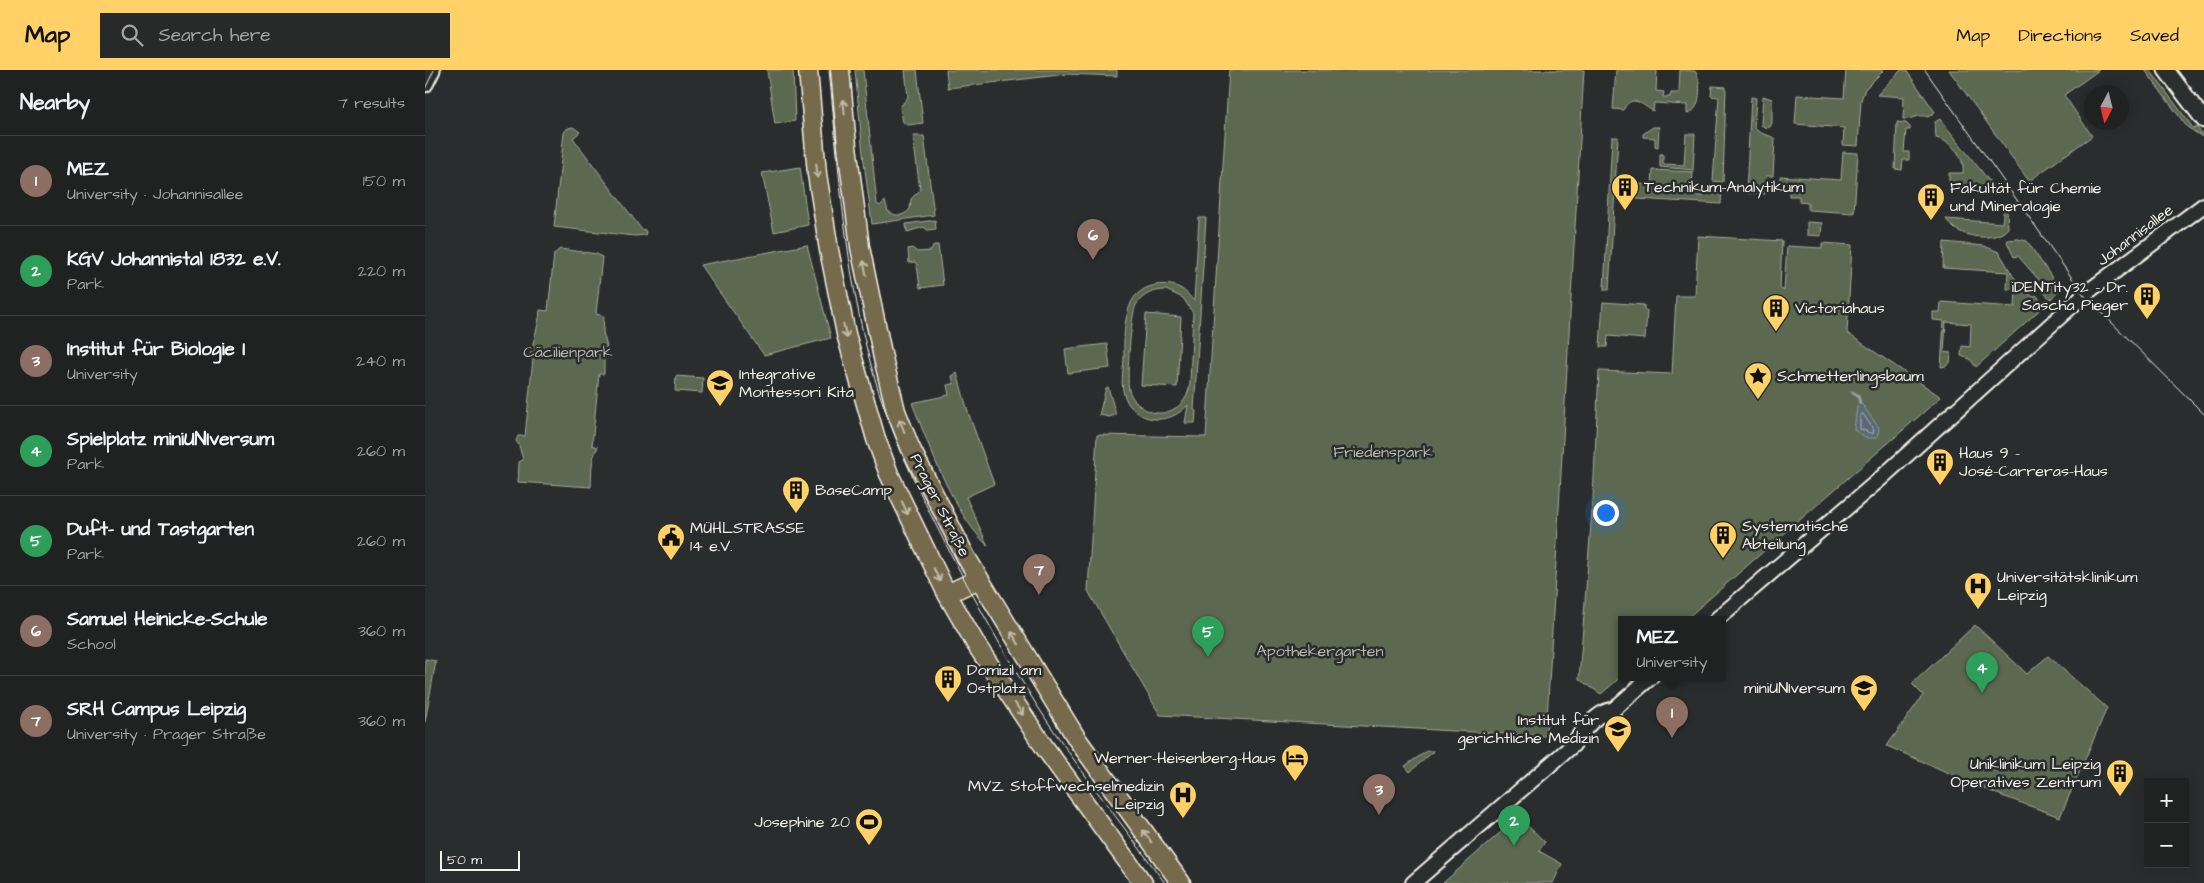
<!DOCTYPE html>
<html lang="en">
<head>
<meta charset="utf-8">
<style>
  :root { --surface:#202222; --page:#282a2a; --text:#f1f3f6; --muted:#a2a4a5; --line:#3d3f40; --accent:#ffd166 }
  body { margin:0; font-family:"Architects Daughter",sans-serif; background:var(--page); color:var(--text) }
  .controls { position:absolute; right:15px; bottom:15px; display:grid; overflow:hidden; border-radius:0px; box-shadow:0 2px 12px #0003 }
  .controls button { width:45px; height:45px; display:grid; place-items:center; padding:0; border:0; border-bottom:1px solid var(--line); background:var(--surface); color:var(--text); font:25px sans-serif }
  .compass { position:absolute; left:1659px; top:15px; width:45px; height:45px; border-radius:50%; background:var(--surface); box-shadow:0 2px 12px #0003; rotate:187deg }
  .scale { position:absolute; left:15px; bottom:12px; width:80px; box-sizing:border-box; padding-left:5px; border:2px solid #f4f1e8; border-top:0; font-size:14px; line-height:18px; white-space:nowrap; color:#f4f1e8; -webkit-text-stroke:4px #2a2d2e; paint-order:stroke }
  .you { position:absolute; left:1180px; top:442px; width:18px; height:18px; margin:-12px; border:4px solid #fff; border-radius:50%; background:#1a73e8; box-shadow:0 0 0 8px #1a73e833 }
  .badge { display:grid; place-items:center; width:32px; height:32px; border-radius:50%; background:var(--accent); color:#fff; font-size:16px; font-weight:700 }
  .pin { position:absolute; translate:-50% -41px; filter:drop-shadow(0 1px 2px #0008) }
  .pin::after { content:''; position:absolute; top:26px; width:18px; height:15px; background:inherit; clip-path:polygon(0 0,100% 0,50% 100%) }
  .popup { position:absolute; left:1193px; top:546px; width:108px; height:65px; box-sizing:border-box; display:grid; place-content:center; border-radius:0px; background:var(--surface); filter:drop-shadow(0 1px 4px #0005); font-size:16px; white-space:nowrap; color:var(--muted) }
  .popup b { font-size:19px; color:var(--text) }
  .popup::after { content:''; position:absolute; left:50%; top:100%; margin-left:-10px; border:10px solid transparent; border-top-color:var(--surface) }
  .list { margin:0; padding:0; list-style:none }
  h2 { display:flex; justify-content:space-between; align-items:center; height:65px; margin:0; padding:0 20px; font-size:21px }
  h2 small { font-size:16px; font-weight:400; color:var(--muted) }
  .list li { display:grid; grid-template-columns:32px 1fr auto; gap:15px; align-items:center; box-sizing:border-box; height:90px; padding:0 20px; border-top:1px solid var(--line) }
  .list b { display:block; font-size:19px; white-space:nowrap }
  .list p { margin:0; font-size:16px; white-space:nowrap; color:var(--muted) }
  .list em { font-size:16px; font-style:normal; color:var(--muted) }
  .icon { flex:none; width:28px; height:28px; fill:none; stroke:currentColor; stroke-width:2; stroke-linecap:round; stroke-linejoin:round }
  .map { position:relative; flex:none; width:1779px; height:813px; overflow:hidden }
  header { display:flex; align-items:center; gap:30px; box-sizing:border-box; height:70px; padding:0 25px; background:var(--accent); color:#111 }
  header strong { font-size:24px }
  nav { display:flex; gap:28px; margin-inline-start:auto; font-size:18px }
  .search { width:350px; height:45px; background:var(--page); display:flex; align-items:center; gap:12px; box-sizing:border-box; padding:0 18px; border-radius:0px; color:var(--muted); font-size:19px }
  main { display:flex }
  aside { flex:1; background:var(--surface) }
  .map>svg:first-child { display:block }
</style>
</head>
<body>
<header>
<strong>Map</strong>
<div class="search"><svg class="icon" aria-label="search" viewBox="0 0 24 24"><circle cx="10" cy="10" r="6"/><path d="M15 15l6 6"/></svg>Search here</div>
<nav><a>Map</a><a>Directions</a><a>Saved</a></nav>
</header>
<main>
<aside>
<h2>Nearby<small>7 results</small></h2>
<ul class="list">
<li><span class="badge" style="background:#8d6e63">1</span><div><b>MEZ</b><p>University · Johannisallee</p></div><em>150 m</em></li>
<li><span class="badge" style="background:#2e9e5b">2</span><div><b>KGV Johannistal 1832 e.V.</b><p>Park</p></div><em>220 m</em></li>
<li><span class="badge" style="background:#8d6e63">3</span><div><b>Institut für Biologie I</b><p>University</p></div><em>240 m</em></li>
<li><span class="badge" style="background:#2e9e5b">4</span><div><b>Spielplatz miniUNIversum</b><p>Park</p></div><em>260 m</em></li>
<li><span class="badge" style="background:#2e9e5b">5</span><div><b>Duft- und Tastgarten</b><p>Park</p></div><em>260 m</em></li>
<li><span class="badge" style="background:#8d6e63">6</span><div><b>Samuel Heinicke-Schule</b><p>School</p></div><em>360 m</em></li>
<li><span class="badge" style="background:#8d6e63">7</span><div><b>SRH Campus Leipzig</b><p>University · Prager Straße</p></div><em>360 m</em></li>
</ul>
</aside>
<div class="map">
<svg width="1779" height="813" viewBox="0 0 1779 813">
  <rect width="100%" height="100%" fill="#2a2d2e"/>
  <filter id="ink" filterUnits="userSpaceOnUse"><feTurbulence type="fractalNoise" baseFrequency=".02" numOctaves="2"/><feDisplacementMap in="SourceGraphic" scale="10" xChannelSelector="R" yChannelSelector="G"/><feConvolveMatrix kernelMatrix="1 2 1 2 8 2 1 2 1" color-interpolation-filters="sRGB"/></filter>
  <g filter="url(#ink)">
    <path fill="#5c674f" stroke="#a8ac9c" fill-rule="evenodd" d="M342,0H368L370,51L350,54Z
      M430,0H438L452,134L455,136L460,131L463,141C471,147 478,147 485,139L486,129L495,120L488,66H499L509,145L447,154L438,84Z
      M480,0H492L498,53L483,55L478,52L475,37L483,27Z
      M521,0H692V6L642,4L523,18Z
      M804,0H1159L1121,666L735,645L663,521L672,365L781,367Z
      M1191,0H1232L1231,21L1239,22L1238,27H1245L1246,23H1254L1255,0L1270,1C1277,11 1277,41 1262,44V35L1229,33L1228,41C1218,36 1207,22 1198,40L1188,39Z
      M1421,0H1459L1440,19L1436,30L1433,76L1418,75L1419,58L1370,54L1372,25L1419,28Z
      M1476,0H1481L1510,42L1503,47C1493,43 1488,50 1478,49L1479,27L1452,25Z
      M1524,0H1674L1639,25L1667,66L1604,111Z
      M1720,0H1725L1769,59L1772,57L1779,68L1762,57Z
      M1287,16L1301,17L1298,112L1288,111L1294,27L1286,26Z
      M1338,26L1347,29V53L1345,57L1341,58L1336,55Z
      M1326,27L1331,28L1329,57C1335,66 1343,63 1350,69L1348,106H1341L1340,124L1321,123Z
      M1515,49L1569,117L1524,114V103H1538C1540,86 1527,72 1511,68L1510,52Z
      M1472,52L1481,53L1485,57V60H1481L1479,82H1484V90H1478L1477,100L1470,99Z
      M148,57L155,62L148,68L217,160L219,159L221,162L220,165L210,166L129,157L139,62L143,58Z
      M1228,57H1234L1233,77L1230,76V68L1218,67V64Z
      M1261,64H1270L1268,100L1235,97V84H1238V94L1259,95Z
      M1187,67H1193L1184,220H1179Z
      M1418,82L1433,83L1429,143L1383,140V133L1374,132V126H1364V121L1355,120V106L1416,110Z
      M375,97L383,155L349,162L337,103Z
      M1228,100L1268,102L1266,126H1278L1279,119L1288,120V115H1297L1296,134L1212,129L1213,114L1227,115Z
      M1579,136L1582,142L1583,158C1572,172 1542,168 1529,158C1526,156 1523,152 1521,149L1577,153Z
      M774,148H781L769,340L771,341L770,353H760L763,335C753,345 743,350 729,349C717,348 704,339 700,327C695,316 698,301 699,289C699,271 698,250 706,233C714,215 739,210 755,218C761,221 765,227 769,231ZM741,220L758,228L768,243L765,313C764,325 758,335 747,340C730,349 709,337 704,320C701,309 706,244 711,235C718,224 729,220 741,220Z
      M510,150L511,159L502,160L499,157L482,162L481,154Z
      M1382,152L1397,153L1396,166L1382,165Z
      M1273,166L1357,171L1355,218L1359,221L1362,176L1397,178V173L1427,175L1422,263L1516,327L1261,549H1197V606L1176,624L1154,609L1168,428L1174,301L1247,304L1251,226H1270Z
      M1593,169L1602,171L1632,215V222L1626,229L1618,222L1621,218L1593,186L1589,187L1582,172L1583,170Z
      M1519,172L1559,176L1574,182L1588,206L1608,227L1611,225L1620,235L1551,297L1545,289L1536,286L1537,276L1545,277L1546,254L1521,252L1519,282L1526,283L1525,293L1521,296L1516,297L1519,251L1508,250V242H1515L1516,232L1590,237L1591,220L1582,219L1583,202L1518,198Z
      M382,175L406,268L339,285L275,195Z
      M509,175H513L518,215L495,218L492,195L490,192L484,193L483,179L487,178L492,182L506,181Z
      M135,179L172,184L177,187L171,244L179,246L178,262L182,277L179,279V304H174L167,375L173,377C165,390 167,402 166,417L93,412L94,392L98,390L94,375L91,371L93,366H100L108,289L105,288C107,272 114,257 115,240L123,241L129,184Z
      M1178,232L1219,235V239L1222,241L1220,269L1183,266L1182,277H1175Z
      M721,244L756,247L752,317L716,315Z
      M682,274L685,298L643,303L640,279Z
      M532,303L543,342L569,414L541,427L563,476C528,443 505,378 487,333L524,325L522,315L529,314L527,306Z
      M251,306L278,308L277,323L250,321Z
      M683,317L691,345L684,347L674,345L681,318Z
      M1550,555L1602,604L1623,586L1682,638L1635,747L1572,724L1462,676L1498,625L1487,614Z
      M0,589L11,591L0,652Z
      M1002,681H1009L985,702L980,696Z
      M1093,747L1120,772L1114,781L1137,794L1128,813H1018Z"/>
    <path fill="#586774" stroke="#969ea2" d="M1436,333L1454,358L1452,368H1442L1429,360L1432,337Z"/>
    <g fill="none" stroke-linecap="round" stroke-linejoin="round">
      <path stroke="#b6baba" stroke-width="1" d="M1438,344L1449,360L1448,364L1435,359V346Z"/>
      <path stroke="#969ea2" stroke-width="3" d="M1427,322L1433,325L1435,333"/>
      <g stroke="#f4f1e8" stroke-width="18">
        <path id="tertiary" d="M1292,549L1454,410L1661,223L1779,135
          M1184,648L1188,640L1226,607
          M988,813L1148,675C1155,664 1173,640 1188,640"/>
      </g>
      <g stroke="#f4f1e8" stroke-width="19">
        <path id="secondary" d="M1741,0L1779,50
          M0,14L7,0"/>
      </g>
      <g stroke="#f4f1e8" stroke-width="21">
        <path id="primary" d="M383,0L392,104L404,180L421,264L451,369L464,404L522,524L552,576L620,678L718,813
          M415,0L422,76L435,177L458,288L471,341L485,377L541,487L652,669L756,813
          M522,524L554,509"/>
      </g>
      <use href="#tertiary" stroke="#2a2d2e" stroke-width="14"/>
      <use href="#secondary" stroke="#2a2d2e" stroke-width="15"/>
      <use href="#primary" stroke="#746b4b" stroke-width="18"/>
      <path stroke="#f4f1e8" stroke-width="1" d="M404,0C414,100 420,201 447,299C464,360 491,416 520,473C549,528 578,582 611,634C651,696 697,754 740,813
        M1500,0L1659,225L1779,344
        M0,19L9,0"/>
    </g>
    <defs><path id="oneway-shaft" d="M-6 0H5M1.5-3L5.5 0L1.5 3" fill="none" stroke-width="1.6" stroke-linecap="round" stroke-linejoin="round" transform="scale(1.25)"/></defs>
    <g stroke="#c1bba9">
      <use href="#oneway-shaft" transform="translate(419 37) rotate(-95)"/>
      <use href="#oneway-shaft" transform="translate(392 101) rotate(84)"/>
      <use href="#oneway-shaft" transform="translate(440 198) rotate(-101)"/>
      <use href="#oneway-shaft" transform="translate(420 261) rotate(77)"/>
      <use href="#oneway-shaft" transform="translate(477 356) rotate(-111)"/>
      <use href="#oneway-shaft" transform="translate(480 438) rotate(65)"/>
      <use href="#oneway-shaft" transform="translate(512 505) rotate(65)"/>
      <use href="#oneway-shaft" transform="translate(590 568) rotate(-122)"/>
      <use href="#oneway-shaft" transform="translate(594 639) rotate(56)"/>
      <use href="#oneway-shaft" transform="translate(722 766) rotate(-126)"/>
    </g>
  </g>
  <defs>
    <g id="building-pin" transform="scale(1.4375)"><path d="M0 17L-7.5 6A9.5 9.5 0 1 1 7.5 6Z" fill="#ffd166" stroke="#2a2d2e"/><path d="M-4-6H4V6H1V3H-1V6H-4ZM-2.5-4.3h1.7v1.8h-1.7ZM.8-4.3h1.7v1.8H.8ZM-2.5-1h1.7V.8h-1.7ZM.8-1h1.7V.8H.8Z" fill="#111"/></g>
    <g id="sight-pin" transform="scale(1.4375)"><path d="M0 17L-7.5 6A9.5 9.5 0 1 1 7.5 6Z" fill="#ffd166" stroke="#2a2d2e"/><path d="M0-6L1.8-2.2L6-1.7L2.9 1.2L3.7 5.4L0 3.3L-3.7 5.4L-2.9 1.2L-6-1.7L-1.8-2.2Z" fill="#111"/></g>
    <g id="school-pin" transform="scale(1.4375)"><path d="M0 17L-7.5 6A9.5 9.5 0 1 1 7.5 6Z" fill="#ffd166" stroke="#2a2d2e"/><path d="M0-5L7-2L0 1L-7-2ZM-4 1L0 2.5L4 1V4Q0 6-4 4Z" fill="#111"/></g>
    <g id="civic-pin" transform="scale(1.4375)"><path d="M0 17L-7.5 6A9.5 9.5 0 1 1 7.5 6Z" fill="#ffd166" stroke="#2a2d2e"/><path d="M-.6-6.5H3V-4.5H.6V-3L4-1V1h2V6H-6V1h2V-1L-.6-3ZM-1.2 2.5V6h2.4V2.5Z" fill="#111"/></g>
    <g id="hospital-pin" transform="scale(1.4375)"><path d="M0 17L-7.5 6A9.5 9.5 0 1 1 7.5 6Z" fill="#ffd166" stroke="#2a2d2e"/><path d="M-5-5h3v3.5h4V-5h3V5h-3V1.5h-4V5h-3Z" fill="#111"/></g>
    <g id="university-pin" transform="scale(1.4375)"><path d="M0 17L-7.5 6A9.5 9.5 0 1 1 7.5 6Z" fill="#ffd166" stroke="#2a2d2e"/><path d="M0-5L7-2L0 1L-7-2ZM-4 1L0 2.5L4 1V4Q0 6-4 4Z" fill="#111"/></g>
    <g id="hotel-pin" transform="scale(1.4375)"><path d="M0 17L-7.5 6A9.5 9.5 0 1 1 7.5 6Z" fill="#ffd166" stroke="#2a2d2e"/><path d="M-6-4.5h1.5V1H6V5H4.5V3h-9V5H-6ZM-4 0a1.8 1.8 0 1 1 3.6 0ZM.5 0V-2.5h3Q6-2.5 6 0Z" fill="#111"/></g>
    <g id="stadium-pin" transform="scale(1.4375)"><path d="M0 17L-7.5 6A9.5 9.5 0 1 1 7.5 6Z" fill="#ffd166" stroke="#2a2d2e"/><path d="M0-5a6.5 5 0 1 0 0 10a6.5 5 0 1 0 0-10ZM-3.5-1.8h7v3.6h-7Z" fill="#111"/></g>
  </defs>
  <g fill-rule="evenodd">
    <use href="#building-pin" x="1200" y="117"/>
    <use href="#building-pin" x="1506" y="127"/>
    <use href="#building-pin" x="1722" y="226"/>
    <use href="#building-pin" x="1351" y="238"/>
    <use href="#sight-pin" x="1333" y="306"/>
    <use href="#school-pin" x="295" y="313"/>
    <use href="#building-pin" x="1515" y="392"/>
    <use href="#building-pin" x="371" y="420"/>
    <use href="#building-pin" x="1298" y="465"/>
    <use href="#civic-pin" x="246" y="467"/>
    <use href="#hospital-pin" x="1553" y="516"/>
    <use href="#building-pin" x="523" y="609"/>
    <use href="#school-pin" x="1439" y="618"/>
    <use href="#university-pin" x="1193" y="659"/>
    <use href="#hotel-pin" x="870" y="688"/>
    <use href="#building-pin" x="1695" y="703"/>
    <use href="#hospital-pin" x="758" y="725"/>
    <use href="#stadium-pin" x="444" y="752"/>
  </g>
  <g text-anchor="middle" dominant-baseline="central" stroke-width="5" stroke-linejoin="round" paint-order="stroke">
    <g font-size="16" fill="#f4f1e8" stroke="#2a2d2e" text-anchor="start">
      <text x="1219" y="117">Technikum-Analytikum</text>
      <text x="1525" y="118">Fakultät für Chemie<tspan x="1525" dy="18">und Mineralogie</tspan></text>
      <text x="1703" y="217" text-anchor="end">iDENTity32 - Dr.<tspan x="1703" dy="18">Sascha Pieger</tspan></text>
      <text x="1370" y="238">Victoriahaus</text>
      <text x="314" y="304">Integrative<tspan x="314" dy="18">Montessori Kita</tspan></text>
      <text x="1352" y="306">Schmetterlingsbaum</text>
      <text x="1534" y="383">Haus 9 -<tspan x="1534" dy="18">José-Carreras-Haus</tspan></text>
      <text x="390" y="420">BaseCamp</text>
      <text x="1317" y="456">Systematische<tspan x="1317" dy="18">Abteilung</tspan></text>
      <text x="265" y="458">MÜHLSTRASSE<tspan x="265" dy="18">14 e.V.</tspan></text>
      <text x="1572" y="507">Universitätsklinikum<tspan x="1572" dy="18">Leipzig</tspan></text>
      <text x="542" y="600">Domizil am<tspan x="542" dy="18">Ostplatz</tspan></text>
      <text x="1420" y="618" text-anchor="end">miniUNIversum</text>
      <text x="1174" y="650" text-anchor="end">Institut für<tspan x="1174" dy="18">gerichtliche Medizin</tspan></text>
      <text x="851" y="688" text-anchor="end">Werner-Heisenberg-Haus</text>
      <text x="1676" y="694" text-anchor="end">Uniklinikum Leipzig<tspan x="1676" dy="18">Operatives Zentrum</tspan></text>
      <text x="739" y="716" text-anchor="end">MVZ Stoffwechselmedizin<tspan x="739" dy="18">Leipzig</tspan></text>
      <text x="425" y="752" text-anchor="end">Josephine 20</text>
    </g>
    <g font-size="16" fill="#f4f1e8" stroke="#2a2d2e">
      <text transform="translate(1710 165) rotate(-37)">Johannisallee</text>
      <text transform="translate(515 435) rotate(63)">Prager Straße</text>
    </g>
    <g font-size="16" fill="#b7baab" stroke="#2a2d2e">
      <text x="143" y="282">Cäcilienpark</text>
      <text x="958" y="382">Friedenspark</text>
      <text x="895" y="581">Apothekergarten</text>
    </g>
  </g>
</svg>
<div class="controls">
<button>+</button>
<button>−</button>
</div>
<svg class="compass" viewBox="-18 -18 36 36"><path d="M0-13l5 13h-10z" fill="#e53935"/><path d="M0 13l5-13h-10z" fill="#a2a4a5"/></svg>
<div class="scale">50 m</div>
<div class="you"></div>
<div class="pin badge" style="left:1247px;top:668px;background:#8d6e63">1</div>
<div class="popup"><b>MEZ</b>University</div>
<div class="pin badge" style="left:1089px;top:776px;background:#2e9e5b">2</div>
<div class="pin badge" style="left:954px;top:745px;background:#8d6e63">3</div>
<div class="pin badge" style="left:1557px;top:623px;background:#2e9e5b">4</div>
<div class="pin badge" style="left:783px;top:587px;background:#2e9e5b">5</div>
<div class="pin badge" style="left:668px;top:190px;background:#8d6e63">6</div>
<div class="pin badge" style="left:614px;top:525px;background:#8d6e63">7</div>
</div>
</main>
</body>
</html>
